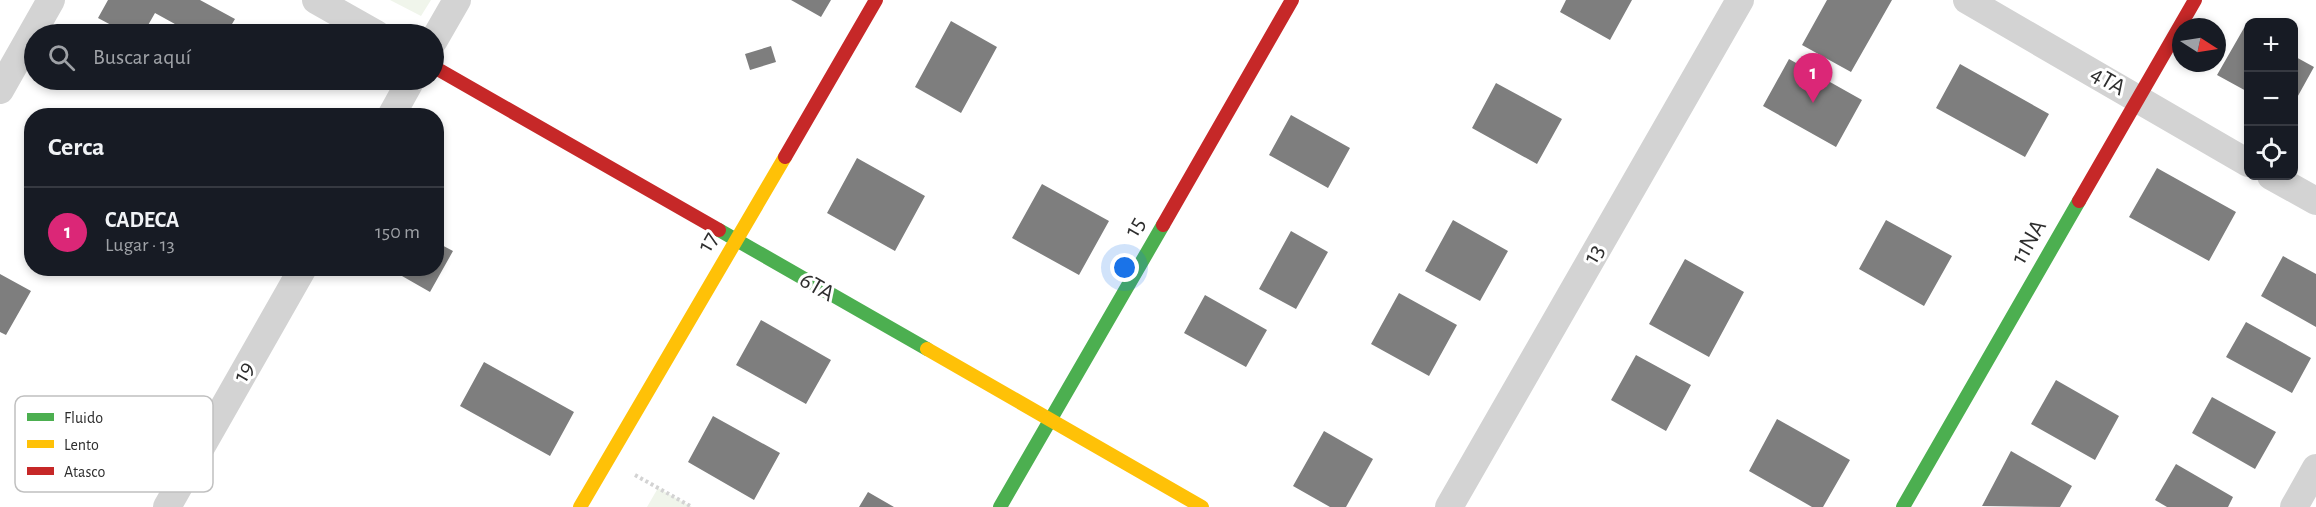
<!DOCTYPE html>
<html lang="es">
<head>
<meta charset="utf-8">
<style>
  :root { --surface:#171b24; --page:#242831; --text:#f1f3f6; --muted:#9ea1a6; --line:#363941; --accent:#db2777 }
  body { margin:0; font-family:"Alegreya Sans",sans-serif; background:var(--page); color:var(--text) }
  .controls { position:absolute; right:18px; top:18px; display:grid; overflow:hidden; border-radius:12px; box-shadow:0 3px 9px #0003 }
  .controls button { width:54px; height:54px; display:grid; place-items:center; padding:0; border:0; border-bottom:2px solid var(--line); background:var(--surface); color:var(--text); font:30px sans-serif }
  .compass { position:absolute; left:2172px; top:18px; width:54px; height:54px; border-radius:50%; background:var(--surface); box-shadow:0 3px 9px #0003; rotate:102deg }
  .you { position:absolute; left:1125px; top:268px; width:21px; height:21px; margin:-15px; border:4px solid #fff; border-radius:50%; background:#1a73e8; box-shadow:0 0 0 9px #1a73e833 }
  .badge { display:grid; place-items:center; width:39px; height:39px; border-radius:50%; background:var(--accent); color:#fff; font-size:20px; font-weight:700 }
  .pin { position:absolute; translate:-50% -50px; filter:drop-shadow(0 2px 3px #0008) }
  .pin::after { content:''; position:absolute; top:32px; width:21px; height:18px; background:inherit; clip-path:polygon(0 0,100% 0,50% 100%) }
  .list { margin:0; padding:0; list-style:none }
  h2 { display:flex; justify-content:space-between; align-items:center; height:78px; margin:0; padding:0 24px; font-size:26px }
  h2 small { font-size:20px; font-weight:400; color:var(--muted) }
  .list li { display:grid; grid-template-columns:39px 1fr auto; gap:18px; align-items:center; box-sizing:border-box; height:90px; padding:0 24px; border-top:2px solid var(--line) }
  .list b { display:block; font-size:22px; white-space:nowrap }
  .list p { margin:0; font-size:20px; white-space:nowrap; color:var(--muted) }
  .list em { font-size:20px; font-style:normal; color:var(--muted) }
  .icon { flex:none; width:33px; height:33px; fill:none; stroke:currentColor; stroke-width:2; stroke-linecap:round; stroke-linejoin:round }
  .map { position:relative; flex:none; width:2316px; height:507px; overflow:hidden }
  .search { position:absolute; background:var(--surface); box-shadow:0 3px 9px #0003; left:24px; top:24px; width:420px; height:66px; display:flex; align-items:center; gap:15px; box-sizing:border-box; padding:0 21px; border-radius:33px; color:var(--muted); font-size:22px }
  .panel { position:absolute; background:var(--surface); box-shadow:0 3px 9px #0003; left:24px; top:108px; width:420px; height:168px; border-radius:24px }
  .map>svg:first-child { display:block }
</style>
</head>
<body>
<div class="map">
<svg width="2316" height="507" viewBox="0 0 2316 507">
  <rect width="100%" height="100%" fill="#fff"/>
  <path fill="#f0f5eb" d="M390,0H431L421,16Z
    M658,488L692,507H647Z"/>
  <path fill="#7e7e7e" d="M108,0H200L235,19L226,34H193L155,13L143,34H128L98,18Z
    M791,0H831L821,17Z
    M1566,0H1632L1610,40L1560,12Z
    M1827,0H1892L1851,72L1802,45Z
    M951,21L997,47L961,113L915,87Z
    M2244,28L2248,30V92L2217,75Z
    M771,46L776,62L750,70L745,54Z
    M2294,56L2314,67L2294,103Z
    M1789,59L1862,100L1836,147L1763,106Z
    M1960,64L2049,114L2025,157L1936,108Z
    M1496,83L1562,119L1537,164L1472,128Z
    M1291,115L1350,148L1328,188L1269,155Z
    M857,158L925,196L895,251L827,213Z
    M2157,168L2236,212L2209,261L2129,217Z
    M1042,184L1109,221L1079,275L1012,238Z
    M1453,220L1508,251L1480,301L1425,271Z
    M1886,220L1952,256L1924,306L1859,269Z
    M1291,231L1328,252L1296,309L1259,289Z
    M436,242L453,251L430,292L388,268H436Z
    M2283,256L2316,274V327L2261,296Z
    M1685,259L1744,292L1709,357L1649,324Z
    M0,274L31,291L6,335L0,332Z
    M1399,293L1457,325L1429,376L1371,344Z
    M1205,295L1267,330L1246,367L1184,333Z
    M761,320L831,360L806,404L736,365Z
    M2246,322L2311,358L2292,393L2226,357Z
    M1636,355L1691,385L1666,431L1611,400Z
    M484,362L574,412L550,456L460,406Z
    M2056,380L2119,416L2095,460L2031,424Z
    M2212,397L2276,432L2255,469L2192,433Z
    M713,416L780,453L754,500L688,462Z
    M1777,419L1850,460L1823,507H1812L1749,471Z
    M1324,431L1373,459L1346,507H1330L1293,486Z
    M2011,451L2072,486L2060,507L1982,506Z
    M2176,464L2233,497L2228,507H2167L2155,500Z
    M868,492L894,507H859Z"/>
  <g fill="none" stroke-linecap="round" stroke-linejoin="round">
    <path stroke="#d3d3d3" stroke-width="4" stroke-dasharray="3 3" stroke-linecap="butt" d="M635,475L692,507"/>
    <path stroke="#d3d3d3" stroke-width="28" d="M316,0L376,34
      M1967,0L2248,163
      M434,40L457,0
      M0,90L51,0
      M391,116L411,80
      M2271,176L2316,201
      M167,507L303,268
      M1449,507L1740,0
      M2294,507L2316,468"/>
    <path stroke="#4caf50" stroke-width="14" d="M719,230L927,349
      M1000,507L1163,225
      M1903,507L2079,201"/>
    <path stroke="#ffc107" stroke-width="14" d="M927,349L1202,507
      M580,507L785,157"/>
    <path stroke="#c62828" stroke-width="14" d="M434,67L719,230
      M785,157L876,0
      M2079,201L2195,0
      M1163,225L1292,0"/>
  </g>
  <g text-anchor="middle" dominant-baseline="central" stroke-width="6" stroke-linejoin="round" paint-order="stroke">
    <g font-size="24" fill="#2e2e2e" stroke="#fff">
      <text transform="translate(2108 81) rotate(30)">4TA</text>
      <text transform="translate(1135 227) rotate(-60)">15</text>
      <text transform="translate(708 242) rotate(-60)">17</text>
      <text transform="translate(2029 242) rotate(-60)">11NA</text>
      <text transform="translate(1594 254) rotate(-60)">13</text>
      <text transform="translate(817 287) rotate(30)">6TA</text>
      <text transform="translate(244 372) rotate(-60)">19</text>
    </g>
  </g>
  <rect x="15" y="396" width="198" height="96" rx="9" fill="#fff" stroke="#c0c0c0" stroke-width="1.5"/>
  <rect x="27" y="413" width="27" height="8" fill="#4caf50"/>
  <rect x="27" y="440" width="27" height="8" fill="#ffc107"/>
  <rect x="27" y="467" width="27" height="8" fill="#c62828"/>
  <g font-size="16" fill="#2e2e2e">
    <text x="64" y="423">Fluido</text>
    <text x="64" y="450">Lento</text>
    <text x="64" y="477">Atasco</text>
  </g>
</svg>
<div class="controls">
<button>+</button>
<button>−</button>
<button><svg class="icon" aria-label="locate" viewBox="0 0 24 24"><circle cx="12" cy="12" r="6"/><path d="M12 2v4M12 18v4M2 12h4M18 12h4"/></svg></button>
</div>
<svg class="compass" viewBox="-18 -18 36 36"><path d="M0-13l5 13h-10z" fill="#e53935"/><path d="M0 13l5-13h-10z" fill="#9ea1a6"/></svg>
<div class="you"></div>
<div class="pin badge" style="left:1813px;top:103px">1</div>
<div class="search"><svg class="icon" aria-label="search" viewBox="0 0 24 24"><circle cx="10" cy="10" r="6"/><path d="M15 15l6 6"/></svg>Buscar aquí</div>
<section class="panel">
<h2>Cerca<small></small></h2>
<ul class="list">
<li><span class="badge">1</span><div><b>CADECA</b><p>Lugar · 13</p></div><em>150 m</em></li>
</ul>
</section>
</div>
</body>
</html>
